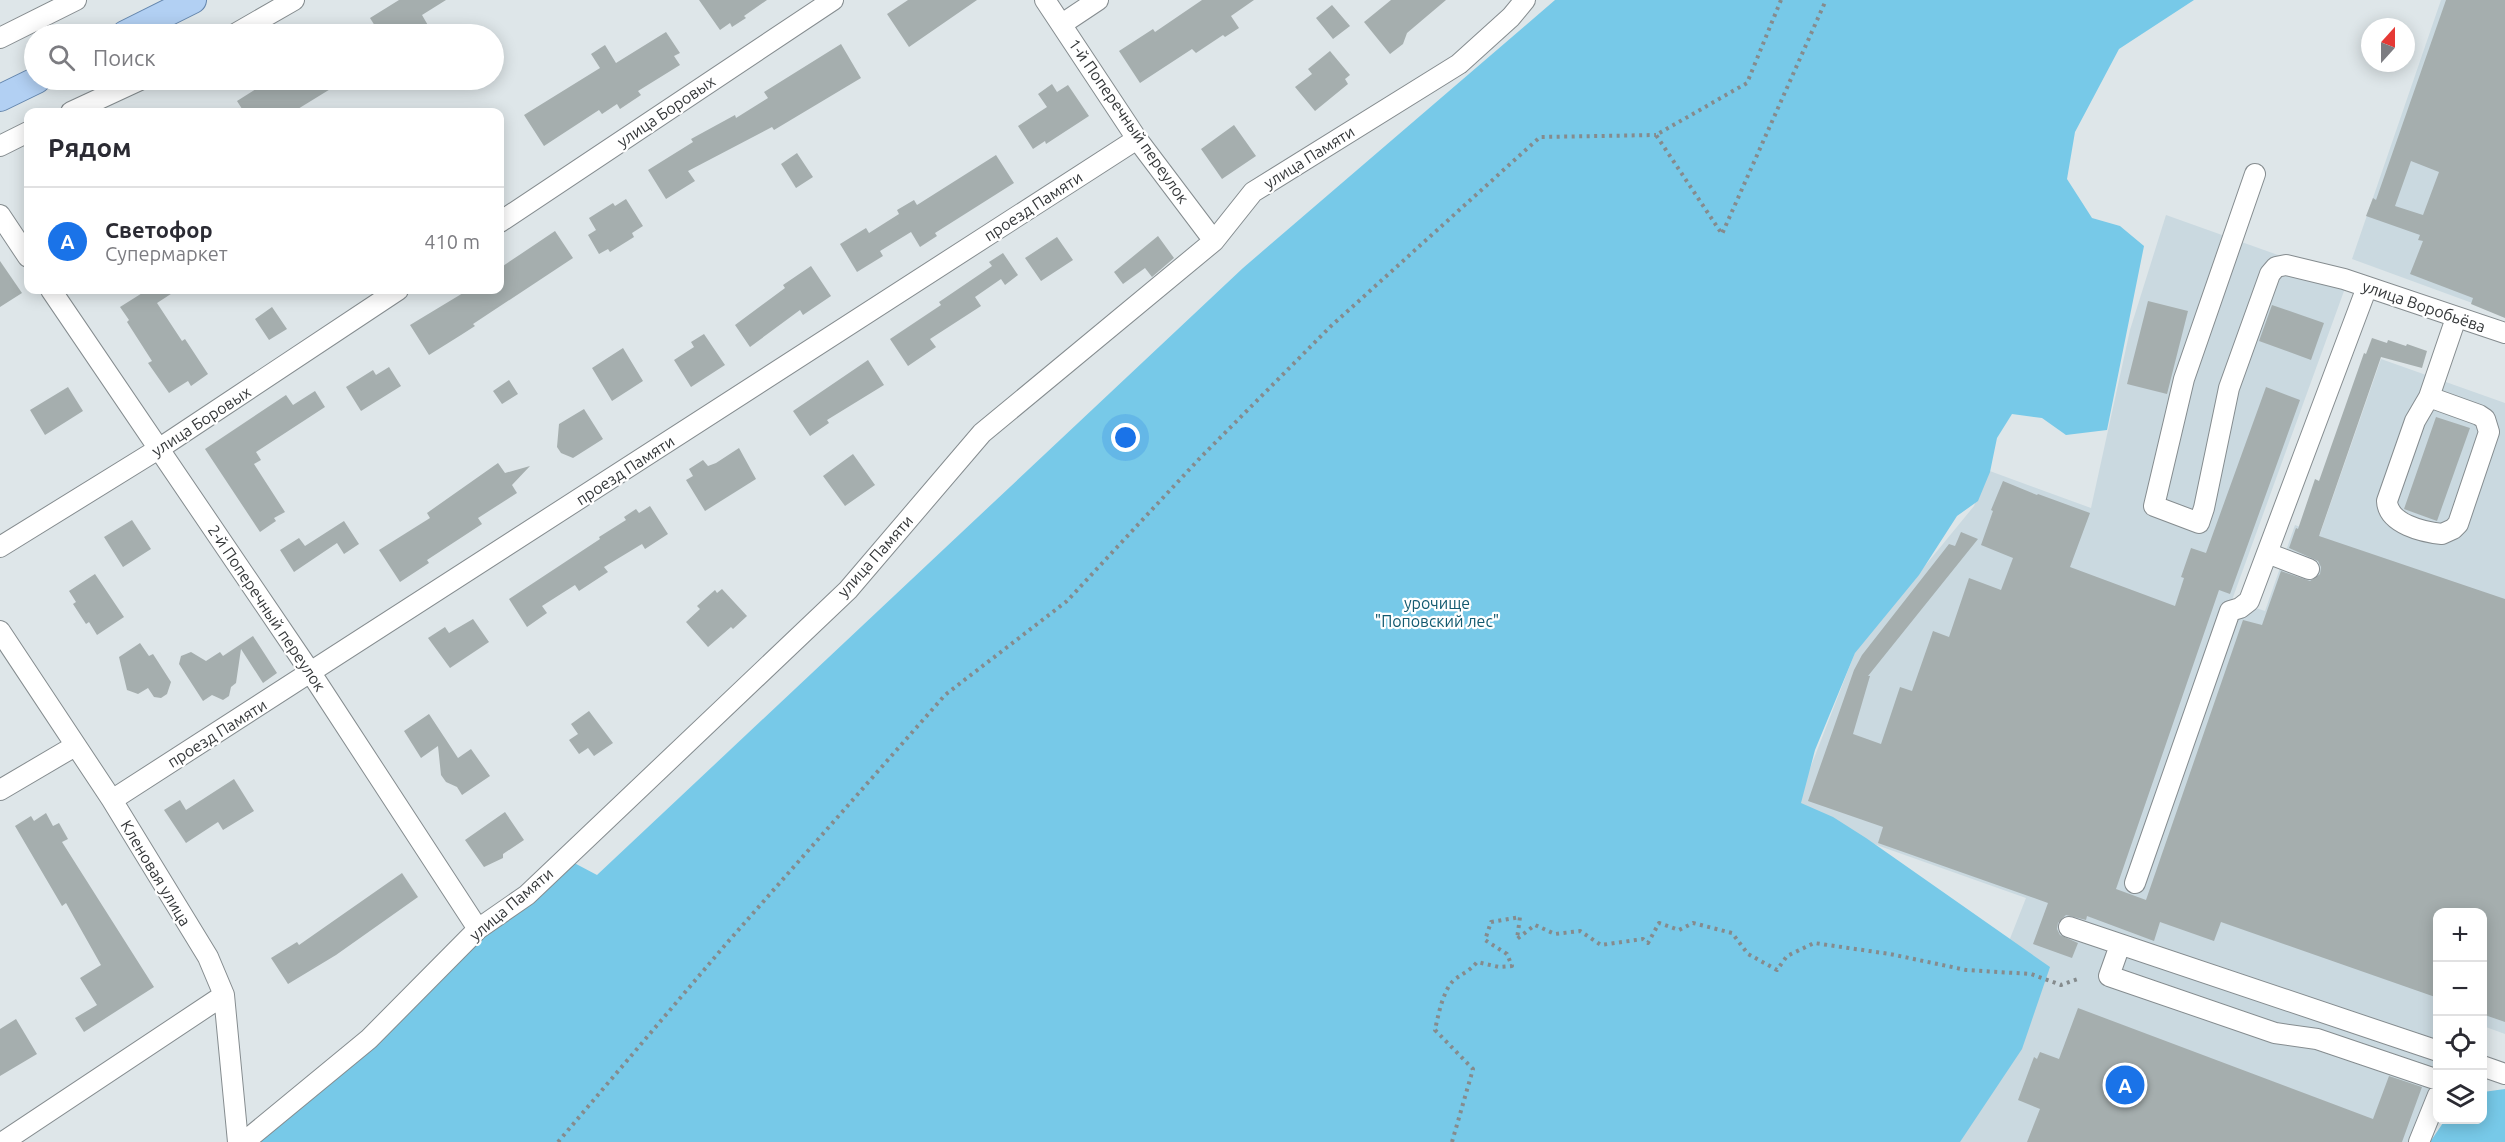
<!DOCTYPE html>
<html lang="ru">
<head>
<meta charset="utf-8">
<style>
  :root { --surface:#fff; --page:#f7f7f7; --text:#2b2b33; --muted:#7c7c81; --line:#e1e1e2; --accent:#1a73e8 }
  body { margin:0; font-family:Ubuntu,sans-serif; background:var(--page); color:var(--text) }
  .controls { position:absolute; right:18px; bottom:18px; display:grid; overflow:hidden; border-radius:12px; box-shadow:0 3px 15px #0003 }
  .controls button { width:54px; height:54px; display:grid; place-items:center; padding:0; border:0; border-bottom:2px solid var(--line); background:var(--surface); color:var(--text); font:30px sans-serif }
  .compass { position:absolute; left:2361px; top:18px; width:54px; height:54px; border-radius:50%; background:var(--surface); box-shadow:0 3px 15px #0003; rotate:21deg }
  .you { position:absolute; left:1126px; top:438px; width:21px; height:21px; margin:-15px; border:4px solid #fff; border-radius:50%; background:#1a73e8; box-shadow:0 0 0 9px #1a73e833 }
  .badge { display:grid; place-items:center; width:39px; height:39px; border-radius:50%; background:var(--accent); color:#fff; font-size:20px; font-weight:700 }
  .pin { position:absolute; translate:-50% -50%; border:3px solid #fff; box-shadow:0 2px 6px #0006 }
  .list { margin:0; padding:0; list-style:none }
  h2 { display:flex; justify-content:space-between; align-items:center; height:78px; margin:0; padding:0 24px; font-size:26px }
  h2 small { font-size:20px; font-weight:400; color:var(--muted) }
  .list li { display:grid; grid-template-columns:39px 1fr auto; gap:18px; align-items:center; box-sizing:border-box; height:108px; padding:0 24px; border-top:2px solid var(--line) }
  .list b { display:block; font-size:22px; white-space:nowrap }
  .list p { margin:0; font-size:20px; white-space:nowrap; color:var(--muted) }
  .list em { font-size:20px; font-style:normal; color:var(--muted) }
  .icon { flex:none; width:33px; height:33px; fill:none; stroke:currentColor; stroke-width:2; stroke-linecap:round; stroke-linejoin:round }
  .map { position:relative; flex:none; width:2505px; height:1142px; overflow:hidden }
  .search { position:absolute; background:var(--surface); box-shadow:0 3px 15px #0003; left:24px; top:24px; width:480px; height:66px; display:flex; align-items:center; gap:15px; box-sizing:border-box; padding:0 21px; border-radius:33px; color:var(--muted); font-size:22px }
  .panel { position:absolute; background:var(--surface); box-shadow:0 3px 15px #0003; left:24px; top:108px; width:480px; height:186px; border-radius:12px }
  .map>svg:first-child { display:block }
</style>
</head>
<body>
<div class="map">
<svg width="2505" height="1142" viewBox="0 0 2505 1142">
  <rect width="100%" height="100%" fill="#dee6e9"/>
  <path fill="#cad9e0" d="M2441,0H2505V315L2352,259Z
    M2166,215L2348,280L2232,600L2265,611L2295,525L2320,534L2381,359L2505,403V1034L2483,1026L2482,912H2438V1120H2440L2430,1142H1930L2026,898L1792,815L1856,650L1974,506L1987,470L2091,508L2130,330Z"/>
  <path fill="#77c9e8" d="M1555,0H2194L2119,49L2075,132L2067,179L2092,218L2120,226L2144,246L2107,430L2066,435L2042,418L2012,414L1997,438L1990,472L1978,501L1957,516L1919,575L1855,653L1815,750L1801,803L1833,817L1866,838L2050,967L2022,1049L1960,1142H251L561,856L597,875L1243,268Z
    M2505,1089V1142H2430L2445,1120H2482L2483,1092Z"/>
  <path fill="#a5aeae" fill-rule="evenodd" d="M399,0H446L422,15L433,34H380L370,18Z
    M699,0H767L744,16L746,18L732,27L730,23L720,30Z
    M908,0H977L909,47L887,14Z
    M1202,0H1254L1231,16L1239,28L1225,37L1223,35L1196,53L1192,49L1140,83L1119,51L1153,29L1155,32Z
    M1391,0H1446L1407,33L1403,44L1390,54L1364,22Z
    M2446,0H2505V318L2471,304L2473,298L2410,274L2423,241L2418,240L2420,235L2366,216L2373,198L2376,200ZM2411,161L2439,172L2423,215L2395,206Z
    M1332,5L1350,26L1333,39L1316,18Z
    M666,32L680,53L674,56L680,65L638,91L641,95L620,109L617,104L602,114L599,110L544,146L524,115L600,68L591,54L605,45L616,63Z
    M841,44L861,78L774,130L772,127L688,171L695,181L666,199L648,170L693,142L691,139L735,115L736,118L768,98L764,92Z
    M1330,51L1350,75L1345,79L1348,84L1315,111L1295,87L1312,74L1308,69Z
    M270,80H345L293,112H244L237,101Z
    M1052,84L1057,92L1068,85L1089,116L1046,144L1045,141L1033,149L1018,126L1047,107L1038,94Z
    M1234,125L1256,156L1222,179L1201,149Z
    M797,153L813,177L796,188L781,164Z
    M996,155L1014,183L935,233L937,236L920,247L911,232L880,251L883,256L857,272L840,244L866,228L869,233L899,214L897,210L914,200L917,205Z
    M626,199L643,226L632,233L634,237L610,252L608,249L599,254L588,235L596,230L589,218L613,203L615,206Z
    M555,231L573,258L473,324L475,326L461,335L429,355L410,325L468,290H500V268Z
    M1158,236L1174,258L1152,277L1145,268L1123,284L1114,272Z
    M1057,237L1073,260L1041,281L1025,258Z
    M1003,253L1018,275L1005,285L1001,279L975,297L981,306L930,339L936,347L908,366L890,339L941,305L939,302L992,266L989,262Z
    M0,261L22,293L0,307Z
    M811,266L831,296L803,315L800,310L750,347L735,325L785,288L783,285Z
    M147,290H177L157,303L182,341L185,339L208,374L191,386L188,381L169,393L148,363L152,361L127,322L129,320L120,307Z
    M2148,301L2188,311L2167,394L2127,384Z
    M2272,305L2324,323L2311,360L2259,341Z
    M272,307L287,329L269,340L255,319Z
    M704,334L725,365L691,387L674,360L694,347L691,342Z
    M2372,338L2387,343L2388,340L2406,346L2407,344L2427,351L2422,368L2381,357L2319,536L2505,599V1022L2482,1014V912H2438V998L2221,922L2214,941L2160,922L2154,941L2087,916L2086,920L2066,915L2058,923L2057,929L2060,935L2078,943L2072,958L2033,944L2048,903L1878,843L1883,827L1808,801L1854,670L1862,655L1949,544L1955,546L1961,532L1978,539L1868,676H1870L1853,734L1881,744L1900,687L1912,691L1933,631L1949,637L1969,578L2001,590L2013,558L1981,545L1993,511L1991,510L2003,481L2037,495L2038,494L2090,513L2070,567L2175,606L2184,578L2181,577L2191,548L2206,553L2266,387L2300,400L2230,594L2219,590L2116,889L2146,900L2243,620L2262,625L2281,571L2310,581L2320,574L2321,567L2318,561L2289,548L2296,528L2298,529L2315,479L2319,481L2364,353L2366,354Z
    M623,348L643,381L612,401L592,368Z
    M868,360L884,385L827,420L829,423L810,436L793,411Z
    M389,367L401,386L361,411L346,387L373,370L376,375Z
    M509,380L518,394L502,404L493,391Z
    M68,387L83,411L45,435L30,410Z
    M315,391L325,407L256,452L261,460L254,464L285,512L274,518L276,521L260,532L205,449L286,395L293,405Z
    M584,409L603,439L573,458L561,453L557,447L559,424Z
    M2436,417L2470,428L2437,521L2404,509Z
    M739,448L756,479L705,511L686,480L693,476L689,469L703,460L708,466L716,463Z
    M853,454L875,485L845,506L823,476Z
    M498,463L505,473L530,466L512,485L517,493L478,518L482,524L427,560L429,563L400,582L379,550L430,518L427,513Z
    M650,506L668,534L645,549L642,544L604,567L608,572L579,591L575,585L542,606L547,613L527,627L509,599L600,539L599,537L626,520L624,517L636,509L639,513Z
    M132,520L151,549L123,567L104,537Z
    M344,521L359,544L344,554L337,543L294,572L280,550L299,538L305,546Z
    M95,574L124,617L97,635L89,622L86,624L73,604L76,602L69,591Z
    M722,589L747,616L733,629L731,627L708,647L686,622L700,609L697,606L715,590L717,593Z
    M473,619L489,642L450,668L428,638L445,627L449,633Z
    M253,636L277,673L263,683L241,649L236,683L231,687L229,696L223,700L212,695L203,701L179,664L181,656L191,652L206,661L220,652L223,656Z
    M140,643L149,656L153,654L171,682L167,694L161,698L154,697L148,688L138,694L127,690L119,657Z
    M589,711L613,743L594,756L588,748L579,754L569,740L578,734L571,724Z
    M429,714L458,758L471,749L490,776L462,795L457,787L446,782L441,775L438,746L421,758L404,731Z
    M234,779L254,811L223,830L218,822L186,843L164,810L180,800L186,810Z
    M505,812L524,840L503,854V858L484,867L465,840Z
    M46,813L53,826L59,823L68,839L62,842L154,987L84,1032L75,1018L97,1005L80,978L101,965L66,903L62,906L15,826L31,816L34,821Z
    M402,873L418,897L336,955L288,984L271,958L297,942L299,945Z
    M2078,1008L2373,1119L2389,1076L2422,1087L2402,1142H2027L2040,1109L2018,1100L2034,1057L2037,1059L2040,1052L2059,1059Z
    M16,1019L37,1054L0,1076V1029Z"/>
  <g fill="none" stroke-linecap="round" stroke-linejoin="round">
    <g stroke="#858c8f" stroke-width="22">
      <path id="minor" d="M1045,0L1137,139L1214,241
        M1062,24L1098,0
        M235,34L294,0
        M0,38L76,0
        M71,112L140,80
        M0,146L28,132
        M2255,174L2184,379L2154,506L2199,523L2204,508L2229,388L2270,274L2276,267L2286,265L2344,279L2505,333
        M0,215L28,257
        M500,222L833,0
        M51,290L311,673L478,929
        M2429,397L2479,415L2485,419L2489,432L2458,524L2453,529L2442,534C2423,532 2388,524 2387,501L2415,421L2429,397L2456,318
        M0,547L160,448L398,290
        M2267,553L2309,569
        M0,631L112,800L208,957L224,995L238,1142
        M0,790L75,746
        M112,800L1137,139
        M2135,883L2230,611L2240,608L2249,601L2367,287
        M2069,927L2438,1051
        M2120,945L2109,976L2275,1033L2317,1039L2438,1080
        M2482,1066L2505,1074
        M3,1142L224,995
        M244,1142L369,1039L478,929L527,895L848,590L982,433L1214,241L1253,192L1459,64L1511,17L1525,0
        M2419,1142L2438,1095"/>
    </g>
    <g stroke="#6486ad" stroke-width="28">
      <path id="major" d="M125,34L193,0
        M0,98L37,80"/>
    </g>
    <path stroke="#858b8d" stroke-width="4" stroke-dasharray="3 4.5" stroke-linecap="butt" d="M1781,0L1747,83L1656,135L1722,234L1826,0
      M558,1142L726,944L945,695L1067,601L1200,458L1330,327L1540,137L1656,135
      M1452,1142L1473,1069L1435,1030C1438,1016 1443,990 1454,980C1463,973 1470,971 1477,962L1499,967L1512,966L1507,954L1485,940L1491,922L1520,917L1517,939L1535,925L1555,934L1580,931L1601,945L1643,939L1648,943L1659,923L1679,930L1693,923L1732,933L1748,954L1777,970L1787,956L1814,943L1890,954L1966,970L2031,974L2061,985L2078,979"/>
    <use href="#minor" stroke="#fff" stroke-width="20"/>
    <use href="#major" stroke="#b2d0f3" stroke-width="26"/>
  </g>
  <g text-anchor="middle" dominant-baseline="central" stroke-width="4.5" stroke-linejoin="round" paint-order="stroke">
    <g font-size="16" fill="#343739" stroke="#fff">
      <text transform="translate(666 111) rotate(-34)">улица Боровых</text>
      <text transform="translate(1129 121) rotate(55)">1-й Поперечный переулок</text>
      <text transform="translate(1309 157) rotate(-32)">улица Памяти</text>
      <text transform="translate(1033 206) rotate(-33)">проезд Памяти</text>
      <text transform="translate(2424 306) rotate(19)">улица Воробьёва</text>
      <text transform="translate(201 421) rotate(-33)">улица Боровых</text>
      <text transform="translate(625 470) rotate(-33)">проезд Памяти</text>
      <text transform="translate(875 556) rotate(-48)">улица Памяти</text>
      <text transform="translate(267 608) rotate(56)">2-й Поперечный переулок</text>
      <text transform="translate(217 733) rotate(-32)">проезд Памяти</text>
      <text transform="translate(156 873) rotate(59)">Кленовая улица</text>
      <text transform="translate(511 904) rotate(-40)">улица Памяти</text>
    </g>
    <g font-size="16" fill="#12596f" stroke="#fff">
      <text x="1437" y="603">урочище<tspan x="1437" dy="18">"Поповский лес"</tspan></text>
    </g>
  </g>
</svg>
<div class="controls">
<button>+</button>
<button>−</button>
<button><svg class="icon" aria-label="locate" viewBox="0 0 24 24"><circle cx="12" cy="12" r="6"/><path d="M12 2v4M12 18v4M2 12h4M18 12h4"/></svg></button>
<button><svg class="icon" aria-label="layers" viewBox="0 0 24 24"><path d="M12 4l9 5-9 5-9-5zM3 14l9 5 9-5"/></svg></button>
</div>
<svg class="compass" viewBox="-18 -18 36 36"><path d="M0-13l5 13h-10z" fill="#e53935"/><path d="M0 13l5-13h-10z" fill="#7c7c81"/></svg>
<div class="you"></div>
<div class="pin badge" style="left:2125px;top:1085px">A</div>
<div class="search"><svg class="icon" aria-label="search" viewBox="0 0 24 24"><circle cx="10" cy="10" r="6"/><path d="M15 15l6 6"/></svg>Поиск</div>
<section class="panel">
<h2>Рядом<small></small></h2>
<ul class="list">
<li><span class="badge">A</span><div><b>Светофор</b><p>Супермаркет</p></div><em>410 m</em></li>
</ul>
</section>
</div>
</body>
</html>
